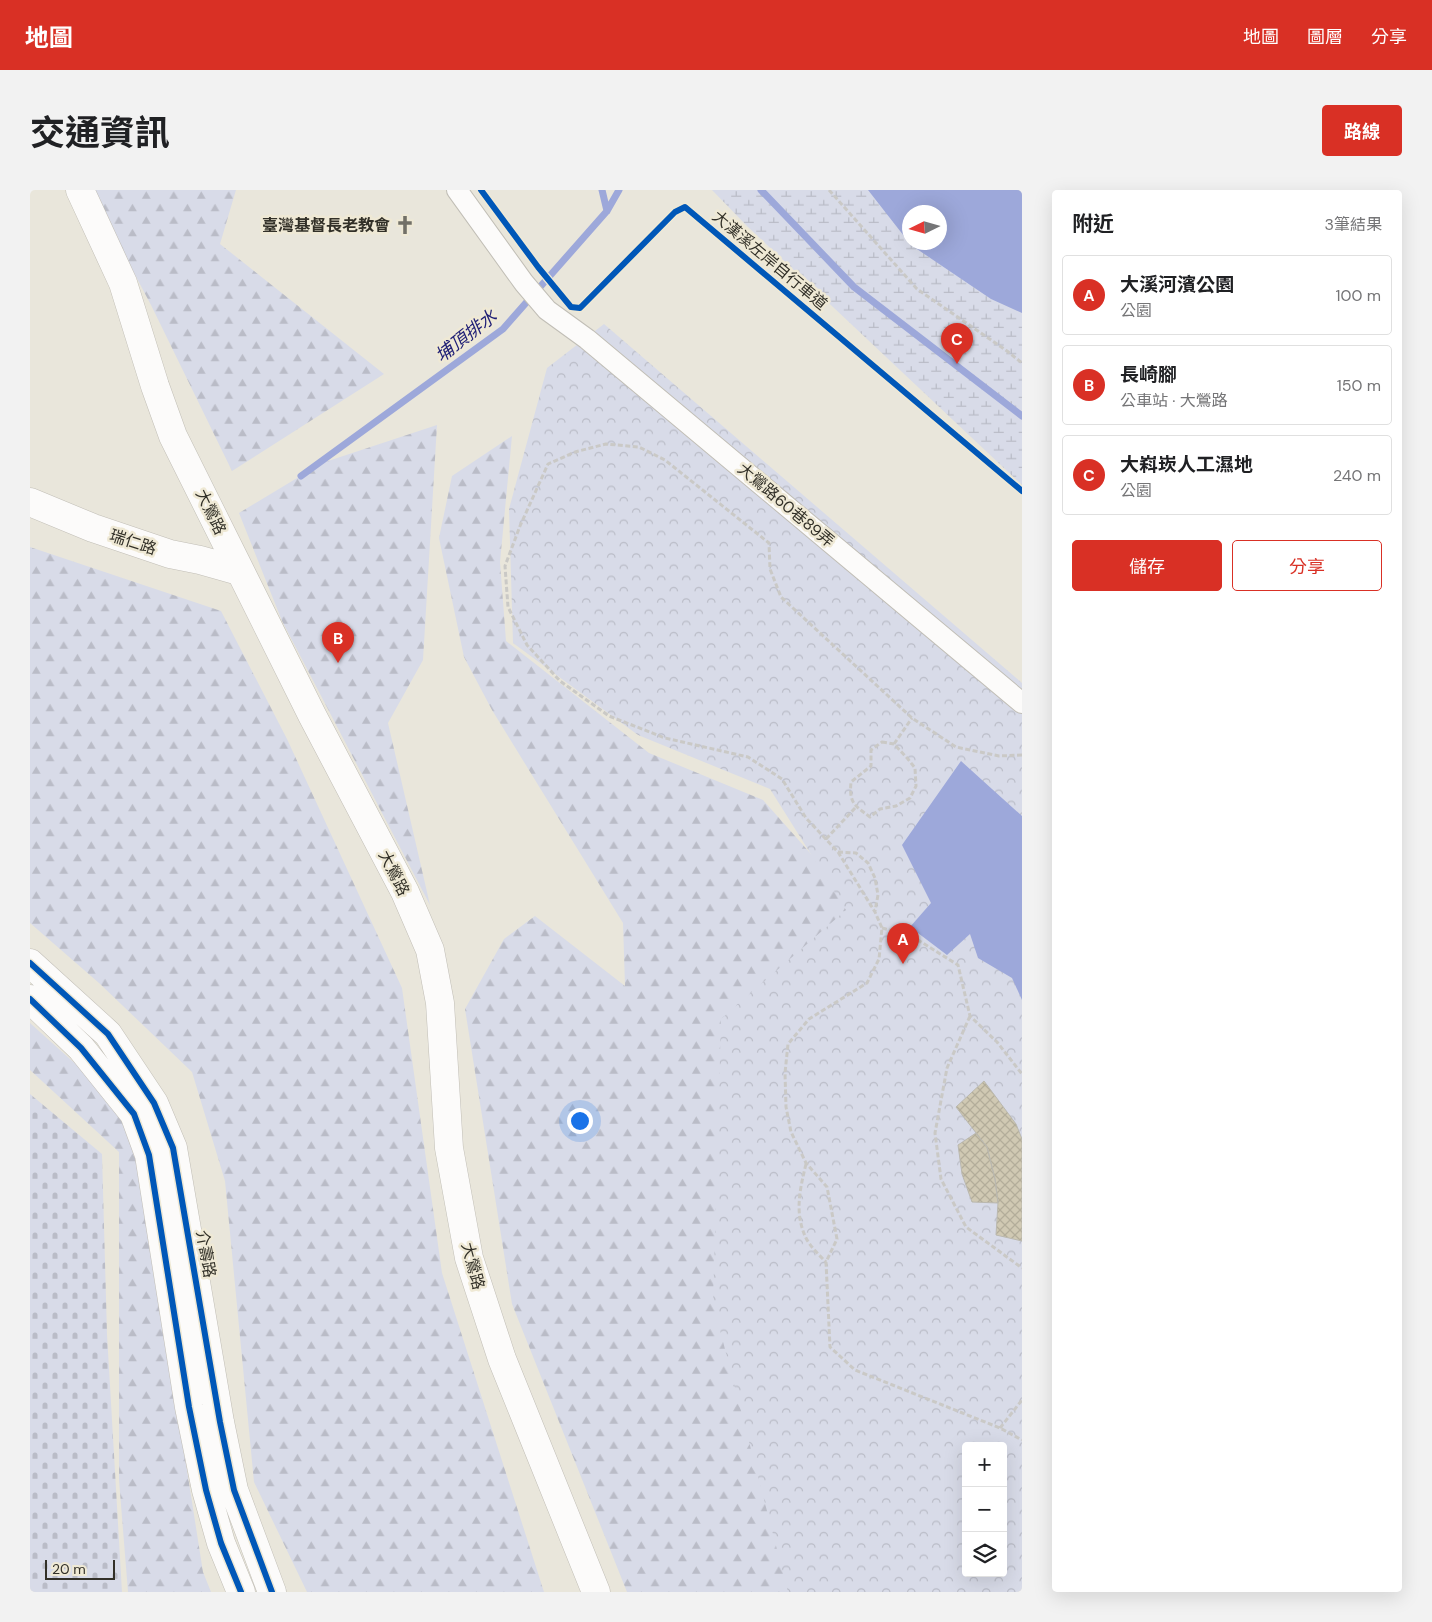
<!DOCTYPE html>
<html lang="zh-TW">
<head>
<meta charset="utf-8">
<style>
  :root { --surface:#fff; --page:#f2f2f2; --text:#202124; --muted:#757577; --line:#e0e0e0; --accent:#d93025 }
  body { margin:0; font-family:"DM Sans","Noto Sans TC",sans-serif; background:var(--page); color:var(--text) }
  .controls { position:absolute; right:15px; bottom:15px; display:grid; overflow:hidden; border-radius:5px; box-shadow:0 5px 20px #0002 }
  .controls button { width:45px; height:45px; display:grid; place-items:center; padding:0; border:0; border-bottom:1px solid var(--line); background:var(--surface); color:var(--text); font:25px sans-serif }
  .compass { position:absolute; left:872px; top:15px; width:45px; height:45px; border-radius:50%; background:var(--surface); box-shadow:0 5px 20px #0002; rotate:265deg }
  .scale { position:absolute; left:15px; bottom:12px; width:70px; box-sizing:border-box; padding-left:5px; border:2px solid #323028; border-top:0; font-size:14px; line-height:18px; white-space:nowrap; color:#323028; -webkit-text-stroke:4px #efe9d5; paint-order:stroke }
  .you { position:absolute; left:549px; top:930px; width:18px; height:18px; margin:-12px; border:4px solid #fff; border-radius:50%; background:#1a73e8; box-shadow:0 0 0 8px #1a73e833 }
  .badge { display:grid; place-items:center; width:32px; height:32px; border-radius:50%; background:var(--accent); color:#fff; font-size:16px; font-weight:700 }
  .pin { position:absolute; translate:-50% -41px; filter:drop-shadow(0 1px 2px #0008) }
  .pin::after { content:''; position:absolute; top:26px; width:18px; height:15px; background:inherit; clip-path:polygon(0 0,100% 0,50% 100%) }
  .list { margin:0; padding:0; list-style:none }
  h2 { display:flex; justify-content:space-between; align-items:center; height:65px; margin:0; padding:0 20px; font-size:21px }
  h2 small { font-size:16px; font-weight:400; color:var(--muted) }
  .list li { display:grid; grid-template-columns:32px 1fr auto; gap:15px; align-items:center; box-sizing:border-box; height:80px; margin:0 10px 10px; padding:0 10px; border:1px solid var(--line); border-radius:5px }
  .list b { display:block; font-size:19px; white-space:nowrap }
  .list p { margin:0; font-size:16px; white-space:nowrap; color:var(--muted) }
  .list em { font-size:16px; font-style:normal; color:var(--muted) }
  .actions { display:flex; gap:10px; padding:15px 20px }
  .actions a { flex:1; padding:11px 0; border:1px solid var(--accent); border-radius:5px; text-align:center; font-size:18px; color:var(--accent) }
  .actions .main { background:var(--accent); color:#fff }
  .icon { flex:none; width:28px; height:28px; fill:none; stroke:currentColor; stroke-width:2; stroke-linecap:round; stroke-linejoin:round }
  .map { position:relative; flex:none; width:992px; height:1402px; overflow:hidden; border-radius:5px }
  header { display:flex; align-items:center; gap:30px; box-sizing:border-box; height:70px; padding:0 25px; background:var(--accent); color:#fff }
  header strong { font-size:24px }
  nav { display:flex; gap:28px; margin-inline-start:auto; font-size:18px }
  .intro { display:flex; align-items:center; justify-content:space-between; box-sizing:border-box; height:120px; padding:0 30px }
  h1 { margin:0; font-size:35px }
  .button { padding:12px 22px; border-radius:5px; background:var(--accent); color:#fff; font-size:18px; font-weight:700 }
  main { display:flex; gap:30px; padding:0 30px }
  aside { flex:1; background:var(--surface); border-radius:5px; box-shadow:0 5px 20px #0002 }
  .map>svg:first-child { display:block }
</style>
</head>
<body>
<header>
<strong>地圖</strong>
<nav><a>地圖</a><a>圖層</a><a>分享</a></nav>
</header>
<div class="intro"><h1>交通資訊</h1><a class="button">路線</a></div>
<main>
<div class="map">
<svg width="992" height="1402" viewBox="0 0 992 1402">
  <defs>
    <pattern id="forest-firs" width="22" height="20" patternUnits="userSpaceOnUse" patternTransform="scale(1.25)"><rect width="22" height="20" fill="#d8dbe8"/><path d="M5 1l3.5 6h-7zM16 11l3.5 6h-7z" fill="#babcc7"/></pattern>
    <pattern id="wetland-marsh" width="20" height="14" patternUnits="userSpaceOnUse" patternTransform="scale(1.25)"><rect width="20" height="14" fill="#d8dbe8"/><path d="M1 5h8M5 5V1M11 12h8M15 12V8" fill="none" stroke="#babcc7"/></pattern>
    <pattern id="cemetery-stones" width="16" height="16" patternUnits="userSpaceOnUse" patternTransform="scale(1.25)"><rect width="16" height="16" fill="#d8dbe8"/><path d="M2 7V4a2 2 0 0 1 4 0v3zM10 15v-3a2 2 0 0 1 4 0v3z" fill="#babcc7"/></pattern>
    <pattern id="park-crowns" width="20" height="18" patternUnits="userSpaceOnUse" patternTransform="scale(1.25)"><rect width="20" height="18" fill="#d8dbe8"/><path d="M2 6a3 3 0 1 1 6 0M12 15a3 3 0 1 1 6 0" fill="none" stroke="#babcc7"/></pattern>
    <pattern id="building-cross-hatch" width="8" height="8" patternUnits="userSpaceOnUse" patternTransform="scale(1.25)"><rect width="8" height="8" fill="#d0c9b3"/><path d="M0 0l8 8M0 8l8-8" fill="none" stroke="#b3ad9a"/></pattern>
  </defs>
  <rect width="100%" height="100%" fill="#e9e6db"/>
  <path fill="url(#forest-firs)" d="M60,0H206L190,54L354,184L202,281L121,115Z
    M407,235L393,470L358,533L400,715L252,431L209,323L292,273Z
    M482,246L470,372L476,451L619,563L733,610L853,745L856,1402H597L482,1114L435,819L474,749L505,726L595,796L593,733L462,520L434,467L409,348L422,286Z
    M0,357L191,421L257,549L372,798L412,1083L514,1402H277L224,1292L195,991L162,882L69,793L0,733Z
    M0,833L90,914L109,945L129,1102L173,1382L181,1402H98L89,1290V962L0,880Z"/>
  <path fill="url(#wetland-marsh)" fill-rule="evenodd" d="M682,0H992V295L717,36ZM879,22H909V52H879Z"/>
  <path fill="url(#cemetery-stones)" d="M0,904L72,964L77,1144L92,1402H0Z"/>
  <path fill="url(#park-crowns)" fill-rule="evenodd" d="M574,134L992,493V1402H758L683,1113L691,829L816,720L740,599L608,545L483,453L479,319L517,178ZM936,1256H973V1383H936Z"/>
  <path fill="#9da8da" fill-rule="evenodd" d="M838,0H992V123L961,109L881,55ZM879,22H909V52H879Z
    M931,571L992,626V810L982,788L948,768L940,744L917,765L880,737L901,713L872,655Z"/>
  <g fill="none" stroke-linecap="round" stroke-linejoin="round">
    <path stroke="#9da8da" stroke-width="7" d="M572,0L577,21
      M731,0L824,97L992,226
      M271,286L473,139L577,21L589,0"/>
  </g>
  <path fill="url(#building-cross-hatch)" stroke="#bab8af" d="M954,891L986,934L992,949V1051L966,1045L968,1013L965,989L957,957L926,917Z
    M946,943L957,957L965,989L968,1013L942,1012L932,984L928,955Z"/>
  <g fill="none" stroke-linecap="round" stroke-linejoin="round">
    <g stroke="#c1beb6" stroke-width="22">
      <path id="street" d="M427,0L494,93L517,120L557,149L992,513"/>
    </g>
    <g stroke="#c1beb6" stroke-width="29">
      <path id="secondary" d="M50,0L93,93L125,196L143,246L282,525L375,702L400,760L410,813L419,958L439,1068L472,1169L566,1402
        M0,312L63,338L140,364L170,370L209,381"/>
    </g>
    <g stroke="#c1beb6" stroke-width="29">
      <path id="primary" d="M0,773L78,844L124,913L143,958L190,1232L204,1300L242,1402
        M0,809L51,858L104,924L119,965L159,1217L176,1300L191,1353L211,1402"/>
    </g>
    <path stroke="#cac9c6" stroke-width="3" stroke-dasharray="5 2.5" stroke-linecap="butt" d="M799,0L887,99L977,161L992,173
      M852,552L864,554L878,569L885,578L886,596L880,608L866,616L850,619L840,627C824,615 819,613 821,592L841,576V560Z
      M864,554L882,528
      M992,565L969,566L926,557L882,528L751,407L740,379L739,353L635,270L609,257L576,254L545,262L518,274L490,336L475,376L478,417L497,455L530,491L579,526L635,548L718,567L752,589L776,628L808,662L845,722L852,738L849,769L837,793L779,829L758,854L755,883L756,917L761,942L776,973L797,997L807,1049L796,1072L800,1157L825,1180L970,1238L992,1250
      M796,649L826,617
      M808,662L826,663L838,673L845,688L848,705L845,721
      M852,738L880,745L928,775L940,826L967,852L992,884
      M940,826L917,878L905,943L911,989L936,1037L992,1078
      M776,974C770,999 764,1023 776,1048C780,1056 789,1065 796,1072
      M970,1238L992,1210"/>
    <use href="#street" stroke="#fcfbfa" stroke-width="20"/>
    <use href="#secondary" stroke="#fcfbfa" stroke-width="28"/>
    <use href="#primary" stroke="#fcfbfa" stroke-width="28"/>
    <g stroke="#efe9d5" stroke-width="9">
      <path id="cycleway" d="M451,0L508,77L541,117L550,118L645,22L655,17L992,301
        M0,773L78,844L124,913L143,958L190,1232L204,1300L242,1402
        M0,809L51,858L104,924L119,965L159,1217L176,1300L191,1353L211,1402"/>
    </g>
    <use href="#cycleway" stroke="#0057b8" stroke-width="6"/>
  </g>
  <defs>
    <g id="church-bare" transform="scale(1.5)"><path d="M-1.2-6h2.4v3.5h3.3v2.4h-3.3V6h-2.4V-.1h-3.3v-2.4h3.3Z" fill="#727067" stroke="#efe9d5" stroke-width="2.5" paint-order="stroke"/></g>
  </defs>
  <g fill-rule="evenodd">
    <use href="#church-bare" x="375" y="35"/>
  </g>
  <g text-anchor="middle" dominant-baseline="central" stroke-width="5" stroke-linejoin="round" paint-order="stroke">
    <g font-size="16" font-weight="bold" fill="#323028" stroke="#efe9d5" text-anchor="end">
      <text x="360" y="35">臺灣基督長老教會</text>
    </g>
    <g font-size="16" fill="#323028" stroke="#efe9d5">
      <text transform="translate(740 70) rotate(40)">大漢溪左岸自行車道</text>
      <text transform="translate(756 315) rotate(40)">大鶯路60巷89弄</text>
      <text transform="translate(181 322) rotate(64)">大鶯路</text>
      <text transform="translate(103 352) rotate(18)">瑞仁路</text>
      <text transform="translate(364 683) rotate(63)">大鶯路</text>
      <text transform="translate(176 1064) rotate(80)">介壽路</text>
      <text transform="translate(443 1076) rotate(75)">大鶯路</text>
    </g>
    <g font-size="18" font-style="italic" fill="#1d1d75" stroke="#efe9d5">
      <text transform="translate(436 146) rotate(-38)">埔頂排水</text>
    </g>
  </g>
</svg>
<div class="controls">
<button>+</button>
<button>−</button>
<button><svg class="icon" aria-label="layers" viewBox="0 0 24 24"><path d="M12 4l9 5-9 5-9-5zM3 14l9 5 9-5"/></svg></button>
</div>
<svg class="compass" viewBox="-18 -18 36 36"><path d="M0-13l5 13h-10z" fill="#e53935"/><path d="M0 13l5-13h-10z" fill="#757577"/></svg>
<div class="scale">20 m</div>
<div class="you"></div>
<div class="pin badge" style="left:873px;top:774px">A</div>
<div class="pin badge" style="left:308px;top:473px">B</div>
<div class="pin badge" style="left:927px;top:174px">C</div>
</div>
<aside>
<h2>附近<small>3筆結果</small></h2>
<ul class="list">
<li><span class="badge">A</span><div><b>大溪河濱公園</b><p>公園</p></div><em>100 m</em></li>
<li><span class="badge">B</span><div><b>長崎腳</b><p>公車站 · 大鶯路</p></div><em>150 m</em></li>
<li><span class="badge">C</span><div><b>大嵙崁人工濕地</b><p>公園</p></div><em>240 m</em></li>
</ul>
<div class="actions"><a class="main">儲存</a><a>分享</a></div>
</aside>
</main>
</body>
</html>
